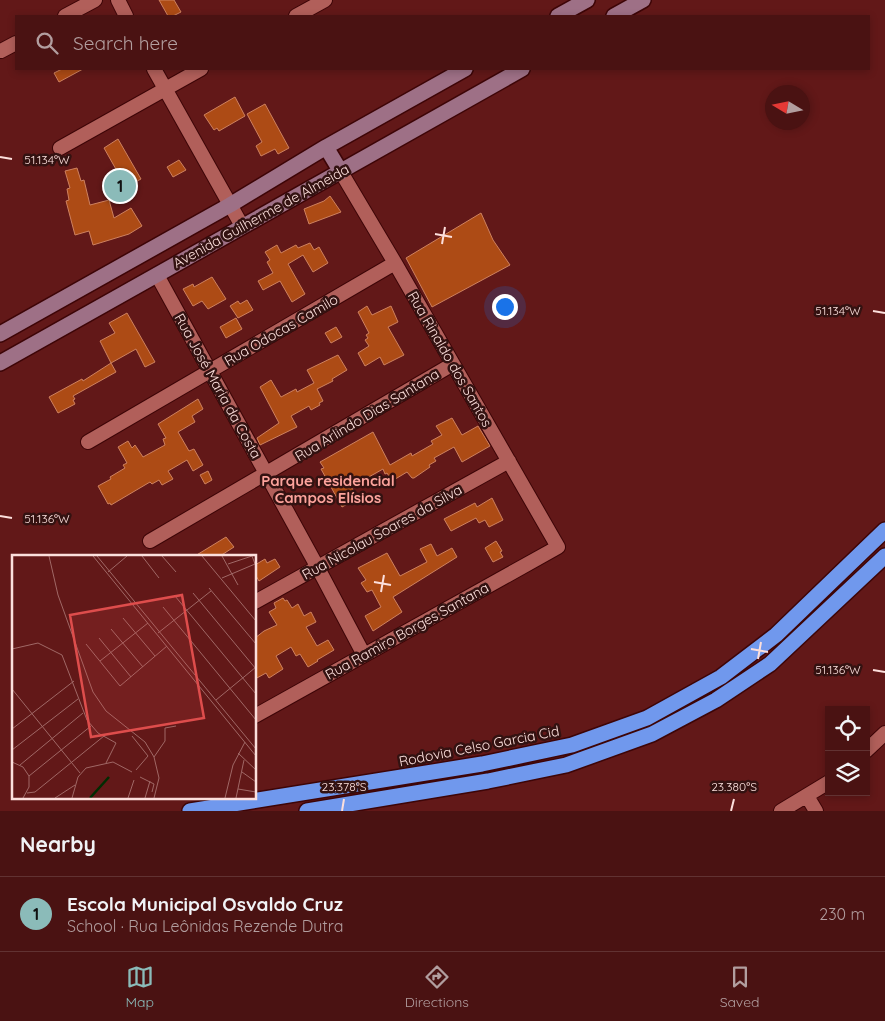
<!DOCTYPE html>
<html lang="en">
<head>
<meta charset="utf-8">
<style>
  :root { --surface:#4a1212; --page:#511b1b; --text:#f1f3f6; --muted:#b29e9f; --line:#613232; --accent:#8bbbb9 }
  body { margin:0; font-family:Quicksand,sans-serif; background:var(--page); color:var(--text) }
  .controls { position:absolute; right:15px; bottom:15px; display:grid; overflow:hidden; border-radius:0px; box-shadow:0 2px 8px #0003 }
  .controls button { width:45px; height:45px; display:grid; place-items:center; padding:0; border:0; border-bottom:1px solid var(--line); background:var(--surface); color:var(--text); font:25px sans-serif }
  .compass { position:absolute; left:765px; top:85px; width:45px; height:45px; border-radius:50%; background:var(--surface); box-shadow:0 2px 8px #0003; rotate:280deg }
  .you { position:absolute; left:504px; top:306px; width:18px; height:18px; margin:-12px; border:4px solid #fff; border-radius:50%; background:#1a73e8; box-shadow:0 0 0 8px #1a73e833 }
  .badge { display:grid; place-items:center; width:32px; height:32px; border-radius:50%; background:var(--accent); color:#111; font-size:16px; font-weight:700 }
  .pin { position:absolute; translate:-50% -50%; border:2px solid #fff; box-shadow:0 1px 5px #0006 }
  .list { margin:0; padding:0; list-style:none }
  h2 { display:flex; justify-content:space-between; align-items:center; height:65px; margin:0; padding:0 20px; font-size:21px }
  h2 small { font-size:16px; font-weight:400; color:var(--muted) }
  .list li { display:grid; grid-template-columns:32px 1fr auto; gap:15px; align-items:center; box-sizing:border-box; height:75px; padding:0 20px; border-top:1px solid var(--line) }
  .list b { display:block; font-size:19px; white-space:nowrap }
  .list p { margin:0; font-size:16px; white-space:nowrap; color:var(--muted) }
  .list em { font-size:16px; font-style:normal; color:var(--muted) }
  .icon { flex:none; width:28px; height:28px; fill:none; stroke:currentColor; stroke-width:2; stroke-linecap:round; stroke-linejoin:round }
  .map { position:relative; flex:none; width:885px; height:811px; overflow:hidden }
  .search { position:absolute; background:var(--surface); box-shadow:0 2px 8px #0003; left:15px; right:15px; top:15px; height:55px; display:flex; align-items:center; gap:12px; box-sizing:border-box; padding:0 18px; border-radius:0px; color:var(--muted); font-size:19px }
  .sheet { height:140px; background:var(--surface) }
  nav { display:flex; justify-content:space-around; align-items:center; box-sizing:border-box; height:70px; border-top:1px solid var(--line); background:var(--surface); font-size:14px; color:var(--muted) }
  nav a { display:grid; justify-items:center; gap:2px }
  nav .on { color:var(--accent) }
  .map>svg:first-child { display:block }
</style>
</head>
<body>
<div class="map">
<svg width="885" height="811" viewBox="0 0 885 811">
  <rect width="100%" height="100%" fill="#621818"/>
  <path fill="#ad4b15" stroke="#ce815f" d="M159,0H174L181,12L173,16H168Z
    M62,69H83L59,82L54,73Z
    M235,97L245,116L219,131L217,128L214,130L204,115Z
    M265,104L289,148L278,154L275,149L261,156L256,146L262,142L247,114Z
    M118,139L141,179L126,187L104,148Z
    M179,160L186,170L173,177L167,167Z
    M77,168L81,181L84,180L90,205L109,200L114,218L131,208L142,226L129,234L93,245L89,231L75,235L66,201L69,200L67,189L70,188L65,171Z
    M330,196L341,212L309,224L304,209L324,201Z
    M481,213L493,240L510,265L432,307L406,258Z
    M310,243L314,250L319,247L328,263L313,272L303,255L288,264L305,294L292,302L280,281L263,290L258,281L273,273L267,262L270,260L265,252L277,245L281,253L296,245L298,248Z
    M212,277L226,299L208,309L202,301L193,306L183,289L193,284L194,287Z
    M247,300L253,310L238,318L230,306L238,301L240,304Z
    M367,306L372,315L391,306L398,322L388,327L404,355L384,365L380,357L365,366L358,353L369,346L365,340L368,338L366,335L369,333L358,312Z
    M127,313L155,362L145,367L136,349L111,363L116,372L73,396L75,399L73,400L75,404L58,413L49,397L82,379L83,381L111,363L100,341L115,333L109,323Z
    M236,318L242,329L226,338L220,327Z
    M336,327L342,337L331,343L325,333Z
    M338,355L347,370L332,379L333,381L317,389L323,401L319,403L320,405L311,410L309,406L291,416L297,427L260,445L257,438L279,423L260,387L271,380L281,397L296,389L297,392L314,383L307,370Z
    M198,399L203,409L192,416L195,422L178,432L189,451L194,449L203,465L193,471L187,460L168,471L173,479L162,485L159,480L152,484L150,482L111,505L110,503L108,504L98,486L111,479L110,477L125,468L123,465L127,463L118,447L128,441L132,448L135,445L143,457L165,445L163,439L166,438L158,424Z
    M452,418L462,435L478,426L490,446L462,462L454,447L434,458L436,461L429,465L430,467L414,478H412L407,472L392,481L387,473L385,474L383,469L351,487L356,494L353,496L354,498L352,500L353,501L342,507L321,469L324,468L320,462L373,432L390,465L411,453L412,456L433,444L431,441L442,435L436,426Z
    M208,471L212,480L205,484L200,475Z
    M492,498L503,520L489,527L485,520L479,523L476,518L451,531L444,519L475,503L477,507Z
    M226,537L234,547L220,556H195Z
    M496,541L502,551L500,552L503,557L493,562L485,548Z
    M431,544L437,556L452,548L457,557L393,597L402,612L373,631L365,616L381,607L372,590L367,592L361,583L366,580L358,568L387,553L400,576L427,562L420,549Z
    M265,559L267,563L275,559L280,567L259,581L255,574V565Z
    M283,598L285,601L287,600L292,608L298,604L304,616L311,612L316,622L306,627L317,646L328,640L334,650L317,660L318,661L308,667L300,654L296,656L291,647L276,656L283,669L269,678L266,673L255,679V638L264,631L277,625L269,612L276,608L274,603Z"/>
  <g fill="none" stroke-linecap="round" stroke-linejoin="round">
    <g stroke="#3d0507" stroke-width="16">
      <path id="street" d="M118,0L126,16
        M65,16L95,0
        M296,16L325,0
        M1,51L16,43
        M154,69L242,226
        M60,148L201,69
        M157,275L318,568L364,655
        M88,442L395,263
        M150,541L453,364
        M255,602L509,461
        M255,716L558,547L395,263L341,172
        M866,751L885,733
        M807,796L816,811
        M781,811L829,782"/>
    </g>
    <g stroke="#3d0507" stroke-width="18">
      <path id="secondary" d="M558,16L587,0
        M614,16L643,0
        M326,147L341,172
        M0,334L230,205L326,147L465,69
        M0,363C174,265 348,168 522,69"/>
    </g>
    <g stroke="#3d0507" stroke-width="18">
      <path id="highway" d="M190,811L482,764L572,745L647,718L721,677L776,635L885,530
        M307,811L488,781L566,765L652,734L716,700L770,664L885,556"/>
    </g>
    <use href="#street" stroke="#b15f5a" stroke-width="14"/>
    <use href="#secondary" stroke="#9e7086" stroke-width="15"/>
    <use href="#highway" stroke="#7098ed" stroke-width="15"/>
  </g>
  <path fill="none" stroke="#fcdfdc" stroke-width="2" d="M0,157L12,159M435,234L452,237M442,244L445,227M873,311L885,313M0,516L12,518M374,582L391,585M381,592L384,575M751,649L768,652M758,659L761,642M873,670L885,672M342,811L344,799M731,811L734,799"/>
  <g text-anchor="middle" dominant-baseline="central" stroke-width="5" stroke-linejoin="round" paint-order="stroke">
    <g font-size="14" fill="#fcdfdc" stroke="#331211">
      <text transform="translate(261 216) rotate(-29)">Avenida Guilherme de Almeida</text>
      <text transform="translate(281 330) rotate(-30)">Rua Odocas Camilo</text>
      <text transform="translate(450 359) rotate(60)">Rua Rinaldo dos Santos</text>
      <text transform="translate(218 386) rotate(61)">Rua José Maria da Costa</text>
      <text transform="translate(367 415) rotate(-31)">Rua Arlindo Dias Santana</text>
      <text transform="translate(382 532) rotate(-29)">Rua Nicolau Soares da Silva</text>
      <text transform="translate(407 631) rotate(-29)">Rua Ramiro Borges Santana</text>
      <text transform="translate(479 746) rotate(-11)">Rodovia Celso Garcia Cid</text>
    </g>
    <g font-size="15" font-weight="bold" fill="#fda39c" stroke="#331211">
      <text x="328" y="480">Parque residencial<tspan x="328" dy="17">Campos Elísios</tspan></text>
    </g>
  </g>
  <g transform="translate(12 555)">
    <rect width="244" height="244" fill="#621818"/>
    <path fill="none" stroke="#002c02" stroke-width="2.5" d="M78,243L97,222"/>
    <path fill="none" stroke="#a06866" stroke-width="1" d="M37,1L46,40L81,137L94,156L133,187L142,202L147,223L142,243M81,1L244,201M85,1L244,194M130,1L147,23M150,1L164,17M190,1L244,66M210,1L226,30M216,9L240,1M96,17L115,1M210,23L243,9L240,1M197,33L244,89M181,38L244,114M163,41L244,139M151,52L244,165M111,63L143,101M99,74L131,112M146,78L199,36M87,83L119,122M74,89L108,131L155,91M0,94L26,88L50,100L75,165L86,178L104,188L94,208M88,106L136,68M0,134L68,218M204,145L244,112M0,174L62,126M120,181L136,201L124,215M0,195L66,144M226,198L244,215M142,202L153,186V173L164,171M0,207L11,212L17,221V232L11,243M8,210L71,158M230,217L244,227M17,221L79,171M128,222L142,229L140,237M226,234L244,237M15,238L23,237L92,181M43,243L63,230M60,243L66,222L74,213L101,207L120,217M116,243L122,225M133,243L138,226M213,243L221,210L233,187M224,243L232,205"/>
    <path fill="#de4d4c" fill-opacity="0.15" stroke="#de4d4c" stroke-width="2.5" d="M170,40L192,163L79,182L58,60Z"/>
    <rect width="244" height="244" fill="none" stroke="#fcdfdc" stroke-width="2.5"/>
  </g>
  <g font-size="12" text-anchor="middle" fill="#fcdfdc" stroke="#331211" stroke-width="5" stroke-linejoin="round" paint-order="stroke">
    <text x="47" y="164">51.134°W</text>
    <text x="838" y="315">51.134°W</text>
    <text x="47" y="523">51.136°W</text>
    <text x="838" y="674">51.136°W</text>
    <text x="344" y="791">23.378°S</text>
    <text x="734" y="791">23.380°S</text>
  </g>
</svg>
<div class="controls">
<button><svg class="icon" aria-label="locate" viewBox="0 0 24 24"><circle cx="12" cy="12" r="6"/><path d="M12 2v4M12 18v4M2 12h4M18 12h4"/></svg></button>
<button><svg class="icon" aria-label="layers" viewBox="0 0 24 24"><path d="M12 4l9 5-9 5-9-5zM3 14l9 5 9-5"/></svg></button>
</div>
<svg class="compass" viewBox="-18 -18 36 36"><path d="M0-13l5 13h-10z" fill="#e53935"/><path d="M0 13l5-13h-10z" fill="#b29e9f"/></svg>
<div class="you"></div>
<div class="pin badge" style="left:120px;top:186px">1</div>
<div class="search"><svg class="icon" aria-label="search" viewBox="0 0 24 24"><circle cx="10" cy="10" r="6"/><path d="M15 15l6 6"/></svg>Search here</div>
</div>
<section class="sheet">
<h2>Nearby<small></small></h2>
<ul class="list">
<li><span class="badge">1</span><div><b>Escola Municipal Osvaldo Cruz</b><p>School · Rua Leônidas Rezende Dutra</p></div><em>230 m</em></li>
</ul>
</section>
<nav>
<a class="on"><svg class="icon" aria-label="map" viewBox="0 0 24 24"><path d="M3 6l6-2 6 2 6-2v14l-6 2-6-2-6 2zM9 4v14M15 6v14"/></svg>Map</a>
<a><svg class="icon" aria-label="directions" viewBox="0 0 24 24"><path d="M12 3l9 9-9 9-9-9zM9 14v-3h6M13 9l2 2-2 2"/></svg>Directions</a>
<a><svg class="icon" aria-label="saved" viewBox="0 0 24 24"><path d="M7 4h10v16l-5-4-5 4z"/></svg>Saved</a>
</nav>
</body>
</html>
